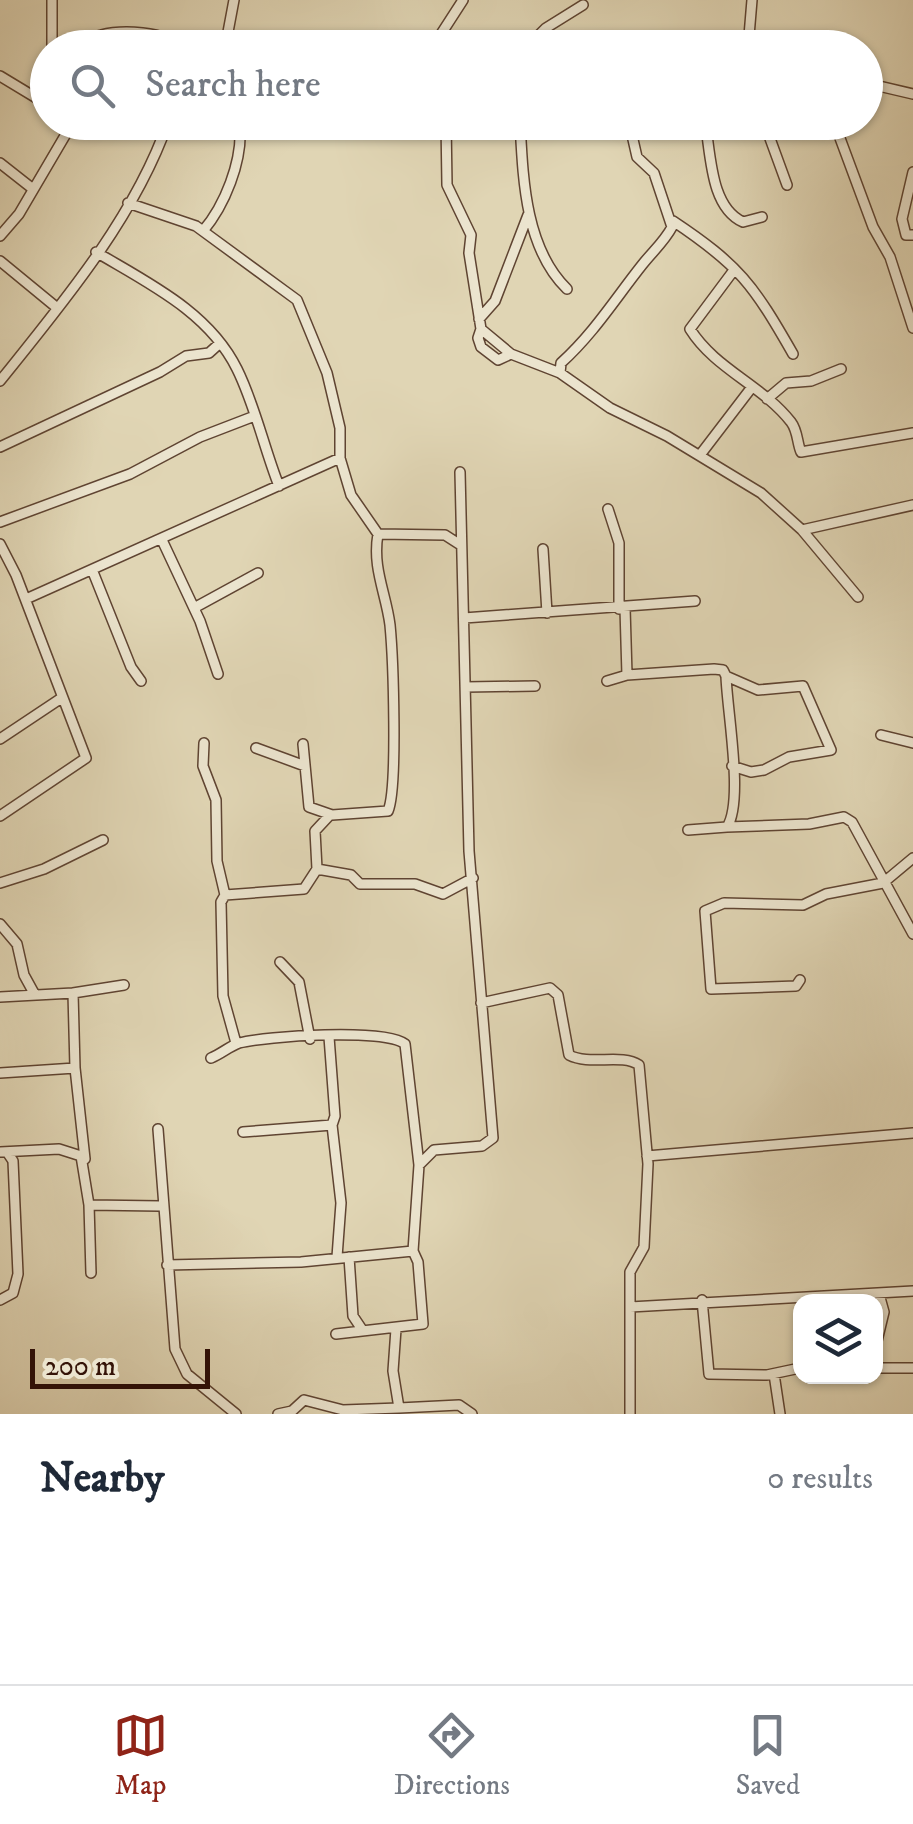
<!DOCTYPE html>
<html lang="en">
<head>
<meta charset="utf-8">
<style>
  :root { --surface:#fff; --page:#f2f2f3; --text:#1f2937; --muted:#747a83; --line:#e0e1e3; --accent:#8f2418 }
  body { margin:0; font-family:"IM FELL DW Pica",serif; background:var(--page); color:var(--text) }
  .controls { position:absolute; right:30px; bottom:30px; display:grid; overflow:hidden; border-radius:20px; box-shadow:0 2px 8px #0004 }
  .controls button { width:90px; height:90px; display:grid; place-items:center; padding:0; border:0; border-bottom:2px solid var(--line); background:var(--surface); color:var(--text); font:50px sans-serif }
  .scale { position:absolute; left:30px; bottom:25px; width:180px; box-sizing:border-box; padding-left:10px; border:5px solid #341307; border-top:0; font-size:28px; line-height:35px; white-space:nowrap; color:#341307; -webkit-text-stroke:8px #ebe4ce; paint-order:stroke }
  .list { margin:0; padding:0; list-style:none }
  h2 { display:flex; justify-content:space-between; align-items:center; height:130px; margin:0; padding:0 40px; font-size:42px }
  h2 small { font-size:32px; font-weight:400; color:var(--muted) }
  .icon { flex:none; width:55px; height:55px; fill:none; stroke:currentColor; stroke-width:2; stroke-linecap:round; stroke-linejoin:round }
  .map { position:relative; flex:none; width:913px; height:1414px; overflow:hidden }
  .search { position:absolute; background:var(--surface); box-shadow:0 2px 8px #0004; left:30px; right:30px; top:30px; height:110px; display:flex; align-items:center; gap:25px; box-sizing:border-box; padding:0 35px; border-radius:55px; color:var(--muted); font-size:38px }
  .sheet { height:270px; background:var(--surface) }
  nav { display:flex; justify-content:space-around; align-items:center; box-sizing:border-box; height:140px; border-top:2px solid var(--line); background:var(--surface); font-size:28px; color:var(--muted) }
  nav a { display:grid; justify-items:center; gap:5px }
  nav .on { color:var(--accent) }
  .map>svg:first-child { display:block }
</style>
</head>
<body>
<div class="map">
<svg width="913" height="1414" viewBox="0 0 913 1414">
  <rect width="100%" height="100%" fill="#e0d5b4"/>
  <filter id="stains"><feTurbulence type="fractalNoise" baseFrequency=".002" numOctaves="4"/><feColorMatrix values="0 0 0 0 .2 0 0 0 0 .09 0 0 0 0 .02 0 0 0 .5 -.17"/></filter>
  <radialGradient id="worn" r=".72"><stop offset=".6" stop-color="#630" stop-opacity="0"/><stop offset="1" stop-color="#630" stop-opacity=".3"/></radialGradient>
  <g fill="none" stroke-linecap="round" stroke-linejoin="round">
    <g stroke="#5f4432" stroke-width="12">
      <path id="minor" d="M52,48V0
        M62,48C77,45 88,38 101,35C120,30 167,30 178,48
        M225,48L234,0
        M432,48L463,0
        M526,48L546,28L583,5
        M748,48L752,0
        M0,76L48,105
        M866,83L913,94
        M446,122L447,185L471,235L469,253L481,329L478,338L481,347L498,360L511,354
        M520,122C523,179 525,248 567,289
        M705,122C711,154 710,207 743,222L762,217
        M764,122L787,185
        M834,122L873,227L890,257L913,328
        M0,163L33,189
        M913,172L902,219L906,235H913
        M128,203L196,226L297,300L327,373L340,428V458
        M673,221C739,265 753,284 793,354
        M203,231C225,205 242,162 240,128
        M0,236L19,214L73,122
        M96,252C148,283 209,312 237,369C255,405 264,448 279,486
        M0,261L56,307
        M734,270L690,329C715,369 762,385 791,422C798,431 797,443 801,452L913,433
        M479,319L495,301L528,215
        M481,329L511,354L560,373L610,408L667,436L761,493L802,530L858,597
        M560,373L561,363C594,333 615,299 642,265C653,251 664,242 672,227L654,173L637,157L629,122
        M0,381C62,304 135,217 168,122
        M767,399L786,383L811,381L841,369
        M0,447L160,372L186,356L209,353L220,343
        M700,455L752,387
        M608,509L619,543V609
        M0,522L130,474L200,437L252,417
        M802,530L913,505
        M162,540L200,621L218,674
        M0,544L16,575L86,758L0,816
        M543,549L547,613
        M93,572L131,667L141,681
        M26,599L340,458L351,495L378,534L445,535L459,544
        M194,608L258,573
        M625,608L627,675L714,669L723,670L726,676C727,711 744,801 727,827L688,830
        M464,618L695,601
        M726,676L758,690L803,686L831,750L789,757L764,770L751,772L732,766
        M607,681L627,675
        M466,687L535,686
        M881,735L913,743
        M0,739L60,699
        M204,743L203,766L216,800L217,861L225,895L221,902L223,996L236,1043
        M303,744L309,807L332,815L388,811C398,788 393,656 390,625C386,593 372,568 378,534
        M256,748L305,766
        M727,827L809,824L844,817L852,822L913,934
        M317,869L351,875L360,884H415L443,894L473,878
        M0,883L44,869L103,840
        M225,895L304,889L317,869L315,831L329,816
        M0,924L17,944L24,975L35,995
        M280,962L299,982L310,1039
        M800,980L796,986L711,989L705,911L724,903L803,905L826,894L883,883L913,858
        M0,997L73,993
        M481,1003L550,988L558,995L569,1055C590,1066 621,1053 639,1065L648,1164L644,1247L630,1272V1414
        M211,1058C221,1054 230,1046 239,1043C266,1036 385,1028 405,1044L419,1165L413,1251L418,1262L423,1324L336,1334
        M75,1068L73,993L124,985
        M0,1073L75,1068L85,1159
        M332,1125L341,1203L337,1257
        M158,1129L175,1349L187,1374L236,1414
        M243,1132L332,1125L335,1116L329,1037
        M0,1152L59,1149L81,1156L89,1205L91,1273
        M647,1156L913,1133
        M419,1165L434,1150L482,1146L493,1138L469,851L460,472
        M89,1205L160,1206
        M349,1257L353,1316L363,1331
        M167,1265L301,1262L413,1251
        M0,1300L13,1293L18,1274L13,1161L7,1152
        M702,1300L709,1374L767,1375L800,1368
        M630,1307L913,1291
        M396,1329L393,1371L399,1408L459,1405L472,1414
        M876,1345L884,1312L879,1294
        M876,1368H913
        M774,1374L780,1414
        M278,1414L292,1411L304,1400L343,1410L399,1408"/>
    </g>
    <use href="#minor" stroke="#ebe4ce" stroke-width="9"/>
  </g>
  <rect width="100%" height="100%" filter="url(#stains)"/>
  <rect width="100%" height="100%" fill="url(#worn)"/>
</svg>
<div class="controls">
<button><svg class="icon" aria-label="layers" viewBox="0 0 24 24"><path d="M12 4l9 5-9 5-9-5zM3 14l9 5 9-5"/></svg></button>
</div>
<div class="scale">200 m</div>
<div class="search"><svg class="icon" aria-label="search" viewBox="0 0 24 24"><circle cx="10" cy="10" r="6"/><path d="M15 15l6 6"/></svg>Search here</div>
</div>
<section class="sheet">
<h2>Nearby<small>0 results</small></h2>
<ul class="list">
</ul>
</section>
<nav>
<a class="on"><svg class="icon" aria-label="map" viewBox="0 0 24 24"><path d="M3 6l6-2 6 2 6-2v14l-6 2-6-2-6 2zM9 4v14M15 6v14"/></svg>Map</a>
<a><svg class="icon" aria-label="directions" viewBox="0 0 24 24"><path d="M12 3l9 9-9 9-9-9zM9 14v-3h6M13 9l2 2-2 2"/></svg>Directions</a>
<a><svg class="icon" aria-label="saved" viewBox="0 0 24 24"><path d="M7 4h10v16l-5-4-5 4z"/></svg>Saved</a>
</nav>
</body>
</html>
